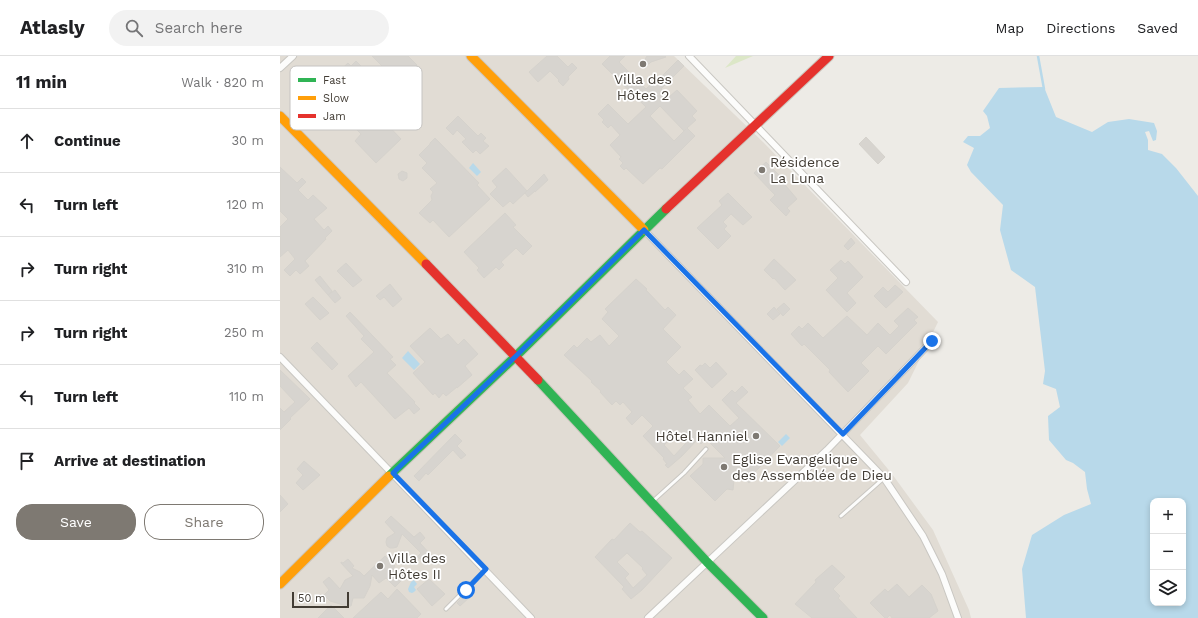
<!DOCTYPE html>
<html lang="en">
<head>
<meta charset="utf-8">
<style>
  :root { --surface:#fff; --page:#f2f2f2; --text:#202124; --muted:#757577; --line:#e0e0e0; --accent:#7e7972 }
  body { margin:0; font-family:"Work Sans",sans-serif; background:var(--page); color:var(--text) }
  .controls { position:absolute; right:12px; bottom:12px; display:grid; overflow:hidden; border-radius:8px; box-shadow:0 2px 6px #0003 }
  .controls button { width:36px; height:36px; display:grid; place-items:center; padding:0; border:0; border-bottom:1px solid var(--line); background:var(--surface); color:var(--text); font:20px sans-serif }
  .scale { position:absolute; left:12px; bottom:10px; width:57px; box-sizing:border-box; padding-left:4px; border:2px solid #423c34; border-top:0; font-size:11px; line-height:14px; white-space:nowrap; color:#423c34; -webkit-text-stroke:3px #fff; paint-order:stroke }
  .stop { position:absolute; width:12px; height:12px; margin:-9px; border:3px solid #1a73e8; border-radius:50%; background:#fff }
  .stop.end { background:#1a73e8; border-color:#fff; box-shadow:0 1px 4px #0008 }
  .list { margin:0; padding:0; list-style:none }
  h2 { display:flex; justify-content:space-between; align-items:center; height:52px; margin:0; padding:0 16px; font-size:17px }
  h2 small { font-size:13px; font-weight:400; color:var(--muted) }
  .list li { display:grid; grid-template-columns:26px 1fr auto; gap:12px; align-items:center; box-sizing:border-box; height:64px; padding:0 16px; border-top:1px solid var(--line) }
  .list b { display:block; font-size:15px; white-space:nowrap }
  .list em { font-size:13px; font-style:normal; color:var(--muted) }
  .actions { display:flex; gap:8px; padding:12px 16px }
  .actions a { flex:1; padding:9px 0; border:1px solid var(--accent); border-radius:16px; text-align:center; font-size:14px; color:var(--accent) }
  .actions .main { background:var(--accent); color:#fff }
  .icon { flex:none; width:22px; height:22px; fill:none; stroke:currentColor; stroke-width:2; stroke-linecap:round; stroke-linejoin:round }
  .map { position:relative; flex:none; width:918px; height:562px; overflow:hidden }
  header { display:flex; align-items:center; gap:24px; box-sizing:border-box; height:56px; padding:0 20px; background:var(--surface); border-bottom:1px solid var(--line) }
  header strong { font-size:19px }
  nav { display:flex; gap:22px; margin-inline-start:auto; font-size:14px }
  .search { width:280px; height:36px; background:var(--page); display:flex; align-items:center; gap:10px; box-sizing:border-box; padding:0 14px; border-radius:22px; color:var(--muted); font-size:15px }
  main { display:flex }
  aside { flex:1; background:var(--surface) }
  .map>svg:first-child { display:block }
</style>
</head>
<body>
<header>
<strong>Atlasly</strong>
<div class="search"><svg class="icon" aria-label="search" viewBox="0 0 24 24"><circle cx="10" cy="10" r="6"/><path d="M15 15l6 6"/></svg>Search here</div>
<nav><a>Map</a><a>Directions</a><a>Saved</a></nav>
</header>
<main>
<aside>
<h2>11 min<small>Walk · 820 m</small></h2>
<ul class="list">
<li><svg class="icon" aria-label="ahead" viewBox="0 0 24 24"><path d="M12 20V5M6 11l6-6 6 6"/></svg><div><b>Continue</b></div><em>30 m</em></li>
<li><svg class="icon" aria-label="left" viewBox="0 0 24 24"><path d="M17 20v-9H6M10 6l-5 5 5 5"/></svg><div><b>Turn left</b></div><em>120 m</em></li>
<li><svg class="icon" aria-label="right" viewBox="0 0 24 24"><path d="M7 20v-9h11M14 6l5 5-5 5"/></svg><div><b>Turn right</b></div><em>310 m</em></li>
<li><svg class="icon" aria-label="right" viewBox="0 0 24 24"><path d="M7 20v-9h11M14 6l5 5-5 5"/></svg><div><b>Turn right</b></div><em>250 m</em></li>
<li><svg class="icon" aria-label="left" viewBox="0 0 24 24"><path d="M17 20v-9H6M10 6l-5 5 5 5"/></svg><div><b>Turn left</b></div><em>110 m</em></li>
<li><svg class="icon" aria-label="arrive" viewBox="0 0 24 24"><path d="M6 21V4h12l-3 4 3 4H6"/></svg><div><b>Arrive at destination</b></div></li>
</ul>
<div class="actions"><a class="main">Save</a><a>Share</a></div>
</aside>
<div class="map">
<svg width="918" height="562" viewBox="0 0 918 562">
  <rect width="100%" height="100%" fill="#edebe6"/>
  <path fill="#e1dcd4" d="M0,0H394L484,87L658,266L628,327L580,379L612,418L653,474L689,554L691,562H0Z"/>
  <path fill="#dce7c7" d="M456,0H473L445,12Z"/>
  <path fill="#b8d9ea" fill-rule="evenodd" d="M764,31L776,61L812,76L828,66L849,63L874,67L877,75L876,84L873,85L869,75L865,76L868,84V94L882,98L896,112L918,140V562H746L742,513L752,479L784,459L811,448L807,433L805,416L793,407L786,404L769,384L768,360L780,351L776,333L763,328L765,315L755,231L731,214L720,174L723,149L691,116L687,109L694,92L683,86L688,80H700L710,72L707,60L703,55L719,32ZM873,445H903V547H873Z
    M193,107L201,116L197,120L189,112Z
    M128,295L140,308L134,314L122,302Z
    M506,378L510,382L502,390L498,386Z
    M134,524L137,528L134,531L136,534L134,536L132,537L129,536L128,533L131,526Z"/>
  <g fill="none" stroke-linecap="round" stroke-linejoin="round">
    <path stroke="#b8d9ea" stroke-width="2.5" d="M758,0L764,33"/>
  </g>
  <path fill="#d7d4cf" stroke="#d5d2cc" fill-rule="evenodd" d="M92,0H128L137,9L116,29H117L104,42L102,40L100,42L95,36L74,57L83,66L87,62L92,68L100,61L121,83L96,107L75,85L81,78L69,66L66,68L33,36L42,27L44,29L68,7L71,10L76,5L100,29L112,20ZM65,27L75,37L64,48L54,38Z
    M267,0H277L288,11L292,7L297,12L288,21L289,23L283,30L278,25L279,24L270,15L258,26L249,16Z
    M330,0H345L339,6L366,33L375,24L376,26L398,4L404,10L381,33L389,41L397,34L417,55L412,60L416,64L407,72L415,80L382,113L380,112L363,128L346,112L344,114L340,110L343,107L339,103L341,101L330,89L340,79L331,69L328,72L322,66L324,64L318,58L328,48L348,68L366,51L322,8ZM380,50L404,75L406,73L394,85L370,60Z
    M367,0H385L386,1L371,6L369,8H367L364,7V5Z
    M178,60L198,80L201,77L206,82L203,85L209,90L200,98L196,94L193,97L182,86L186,83L177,74L173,79L166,72Z
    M586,81L605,101L598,108L579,88Z
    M155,82L199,127L197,129L210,143L169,181L153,164L150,167L139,157L152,144L151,140L153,136L150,133L157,127L142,112L147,107L139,99L150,88V87Z
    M486,106L502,122L501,124L517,143L507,152L510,155L506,160L490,144L495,139L474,117Z
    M0,111L17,127L22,122L26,126L18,134L28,144L33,139L47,152L34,163L44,174L48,170L52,175L45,182L46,183L25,205L29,210L20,218L16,214L10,220L4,214L15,203L8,194L0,201V171L8,163L0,155Z
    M226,112L247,135L233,148L230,145L223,151L210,138L217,131L212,125Z
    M122,115L127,117V122L123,125L119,123L118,118Z
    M264,118L268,124L255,136V135L248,141L245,137Z
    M448,137L472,161L463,169L451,158L443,166L447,170L444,173L451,180L438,193L417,172L442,149L439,145Z
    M225,157L236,169L233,171L252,190L243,199L236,192L221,206L224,209L219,214L216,211L204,222L197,214L199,212L184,196Z
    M571,182L575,187L568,194L564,190Z
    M494,203L516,224L505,234L494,222L493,223L484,214Z
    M561,204L565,208L568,205L583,221L567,237L576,247L567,256L546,234L558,222L550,214Z
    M66,207L82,224L73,231L57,215Z
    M40,220L52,235L48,239L35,224Z
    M356,223L367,233L366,234L385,254L388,251L396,259L383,273L401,291L386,306L399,319L404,314L413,323L403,332L412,341L408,344L420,358L429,349L450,370L459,362L442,344L452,334L455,337L462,330L468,336L456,347L500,390L474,417L477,420L469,427L455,414L453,434L447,433L435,445L410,420L423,408V402H445L426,383L421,388L417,384L402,400L388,412L385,409L387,408L383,403L384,402L363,380L373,370L362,359L352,369L346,362L352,356L343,346L340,349L336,345L332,349L320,336L321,335L311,326L312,325L284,299L294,289L297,292L307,282L311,286L320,279L329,290L339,280L322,263L328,256L325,253ZM397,377L406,387L394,400L384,389Z
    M110,228L122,243L113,251L104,241L100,244L96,240Z
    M615,229L623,236L606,252L594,240L603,231L608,236Z
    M55,234L61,242L55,247L48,239Z
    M33,241L49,257L40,264L25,248Z
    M504,247L510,253L503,260L497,253Z
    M494,251L500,258L493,264L487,258Z
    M628,252L638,261L634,264L637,267L606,298L598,290L581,307L589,315L568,336L549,316L550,314L524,288L522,290L511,278L519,270L522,273L528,267L543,282L567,260L587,279L598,267L610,279L619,270L614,265Z
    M70,256L113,301L110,303L116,309L107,317L135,346L134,347L140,353L134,358L129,352L115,363L81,326L76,331L68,320L94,296L81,283L84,280L66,260Z
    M150,272L161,283L168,278L178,289L184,283L198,298L185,310L192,319L177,332V331L166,340L163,337L159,342L155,337L153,339L133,317L145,306L130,290Z
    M37,286L58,308L52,314L31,292Z
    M436,306L447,318L432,332L415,314L420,309L422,310L425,307L430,312Z
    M0,314L30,343L10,362L11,363L0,374V352L4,356L15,346L0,330Z
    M175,378L182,385L177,390L186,399L181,403L173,394L148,419L146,417L139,425L134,420Z
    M24,405L40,419L23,434L16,427L23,419L17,413Z
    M0,439L8,448L0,456Z
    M111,460L134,481L140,476L145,482L140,487L151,499L144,505L137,501L141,497L122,478L117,491L113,492H110L107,490L106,486L107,482L115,477L105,466Z
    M350,467L360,476L362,475L392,502L362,534L351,543L342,533L344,531L315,501L332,483L334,484ZM347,497L363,512L362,513L367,519L353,532L345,522L349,518L337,506Z
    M105,500L115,510L113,513L123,523L115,531L106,522L99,527L92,519L90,530L84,542H73L71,550H67L50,545L44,539L49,534L43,526L49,521L60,533L65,524L73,520L61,507V506L63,507L68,503L74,510L72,512L80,516L84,520Z
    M552,509L565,521L553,533L560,540L558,542L577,562H532L515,548L536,526L535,524Z
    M149,523L165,538L152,550L137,533Z
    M617,528L629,541L642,529L651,538L658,555L649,562H612L610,559L607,562H605L590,547L605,533L608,536Z
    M117,533L141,558L137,562H73L101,536L108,543Z
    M188,536L191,540L180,550L177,547Z
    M51,549L64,562H38Z"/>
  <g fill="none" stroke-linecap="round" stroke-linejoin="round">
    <g stroke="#c9c7c2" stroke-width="5">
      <path id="lane" d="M373,445L404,417L426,393
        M561,460L604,422
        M166,553L204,515"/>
    </g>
    <g stroke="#c9c7c2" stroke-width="8">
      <path id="street" d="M409,0L626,226
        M0,12L13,0
        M364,174L604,422L643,480L662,518L678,562
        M0,301L251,562
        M368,562L547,394L652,285"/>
    </g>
    <g stroke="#ccc7be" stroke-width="11">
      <path id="fast" d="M258,324L427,506L483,562
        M109,420L236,300L386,153"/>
    </g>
    <g stroke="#ccc7be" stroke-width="11">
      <path id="slow" d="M191,0L364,174
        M0,60L146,208
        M0,528L109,420"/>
    </g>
    <g stroke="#ccc7be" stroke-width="11">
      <path id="jam" d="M386,153L549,0
        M146,208L258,324"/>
    </g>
    <use href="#lane" stroke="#fcfcfb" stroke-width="3"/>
    <use href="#street" stroke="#fcfcfb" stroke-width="6"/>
    <use href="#fast" stroke="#30b455" stroke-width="9"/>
    <use href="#slow" stroke="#ff9f0a" stroke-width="9"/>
    <use href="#jam" stroke="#e5322d" stroke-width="9"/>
  </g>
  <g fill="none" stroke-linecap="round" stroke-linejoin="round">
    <path stroke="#1a73e8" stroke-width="5" d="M186,534L206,513L113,417L236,300L364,174L563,378L652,285"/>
  </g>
  <g fill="#7e7972" stroke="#fff" stroke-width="1.5">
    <circle cx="363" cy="8" r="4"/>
    <circle cx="482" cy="114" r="4"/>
    <circle cx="476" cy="380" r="4"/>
    <circle cx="444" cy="411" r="4"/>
    <circle cx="100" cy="510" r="4"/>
  </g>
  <g text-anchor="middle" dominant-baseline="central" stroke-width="3.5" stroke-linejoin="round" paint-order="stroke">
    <g font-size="14" fill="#423c34" stroke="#fff" text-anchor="start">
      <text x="363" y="23" text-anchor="middle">Villa des<tspan x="363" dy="16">Hôtes 2</tspan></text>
      <text x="490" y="106">Résidence<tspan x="490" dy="16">La Luna</tspan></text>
      <text x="468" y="380" text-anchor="end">Hôtel Hanniel</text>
      <text x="452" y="403">Eglise Evangelique<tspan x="452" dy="16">des Assemblée de Dieu</tspan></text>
      <text x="108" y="502">Villa des<tspan x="108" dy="16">Hôtes II</tspan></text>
    </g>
  </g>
  <rect x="10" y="10" width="132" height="64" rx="6" fill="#fff" stroke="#c6c4c2" stroke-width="1"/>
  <rect x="18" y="22" width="18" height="4" fill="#30b455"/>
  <rect x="18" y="40" width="18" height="4" fill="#ff9f0a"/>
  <rect x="18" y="58" width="18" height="4" fill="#e5322d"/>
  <g font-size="11" fill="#423c34">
    <text x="43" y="28">Fast</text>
    <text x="43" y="46">Slow</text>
    <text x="43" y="64">Jam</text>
  </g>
</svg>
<div class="controls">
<button>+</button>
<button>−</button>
<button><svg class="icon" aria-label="layers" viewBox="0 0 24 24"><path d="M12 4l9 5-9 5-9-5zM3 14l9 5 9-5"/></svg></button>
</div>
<div class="scale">50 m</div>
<div class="stop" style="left:186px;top:534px"></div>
<div class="stop end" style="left:652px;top:285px"></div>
</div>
</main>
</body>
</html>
